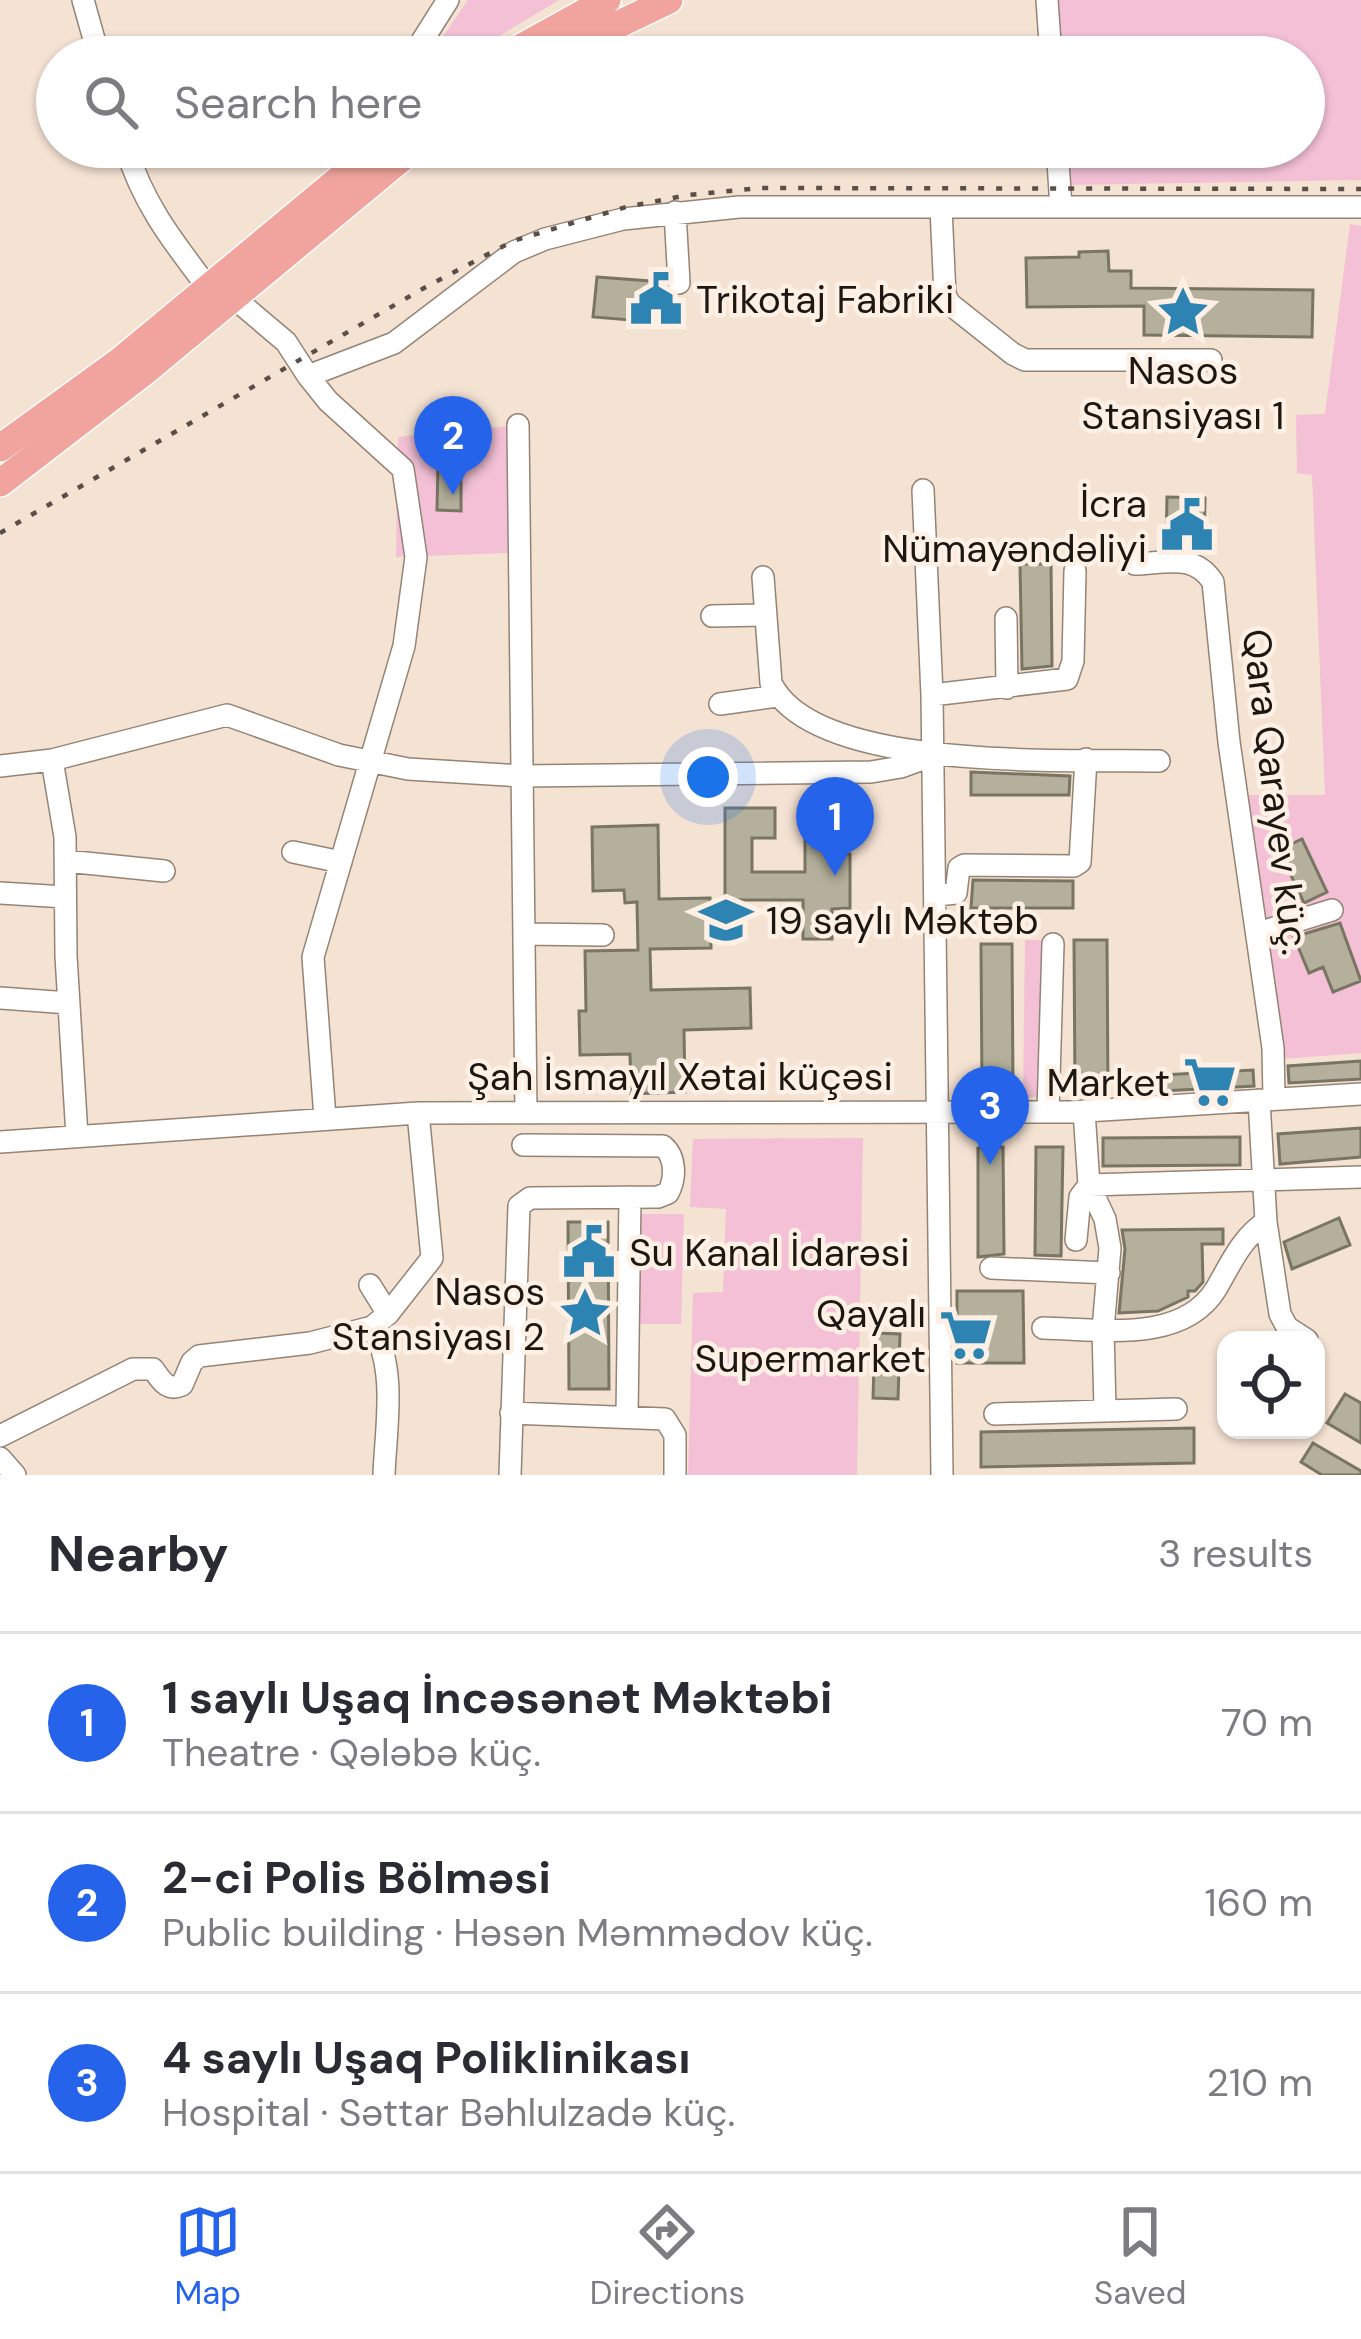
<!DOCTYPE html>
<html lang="en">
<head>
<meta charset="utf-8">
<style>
  :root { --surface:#fff; --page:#f7f7f7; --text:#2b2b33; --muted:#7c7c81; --line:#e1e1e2; --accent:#2563eb }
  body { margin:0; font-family:"DM Sans",sans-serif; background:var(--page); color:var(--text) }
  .controls { position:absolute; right:36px; bottom:36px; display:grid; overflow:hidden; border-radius:24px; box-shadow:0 3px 9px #0004 }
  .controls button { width:108px; height:108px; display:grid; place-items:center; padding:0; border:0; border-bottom:3px solid var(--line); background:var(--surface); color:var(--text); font:60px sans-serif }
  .you { position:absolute; left:708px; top:777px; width:42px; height:42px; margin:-30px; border:9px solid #fff; border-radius:50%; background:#1a73e8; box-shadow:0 0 0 18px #1a73e833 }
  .badge { display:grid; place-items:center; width:78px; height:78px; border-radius:50%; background:var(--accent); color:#fff; font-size:39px; font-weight:700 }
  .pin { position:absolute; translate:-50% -99px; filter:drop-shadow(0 3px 6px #0008) }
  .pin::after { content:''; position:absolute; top:63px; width:42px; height:36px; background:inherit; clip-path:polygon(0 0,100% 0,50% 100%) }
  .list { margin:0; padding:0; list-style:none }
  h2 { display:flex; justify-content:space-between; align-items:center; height:156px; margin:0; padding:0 48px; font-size:51px }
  h2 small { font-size:39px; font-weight:400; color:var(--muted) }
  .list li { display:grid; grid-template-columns:78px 1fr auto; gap:36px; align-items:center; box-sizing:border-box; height:180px; padding:0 48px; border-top:3px solid var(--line) }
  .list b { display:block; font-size:45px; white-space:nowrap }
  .list p { margin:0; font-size:39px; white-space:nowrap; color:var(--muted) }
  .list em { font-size:39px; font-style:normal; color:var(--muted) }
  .icon { flex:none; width:66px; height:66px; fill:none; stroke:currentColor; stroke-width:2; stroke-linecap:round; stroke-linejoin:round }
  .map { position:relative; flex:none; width:1361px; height:1475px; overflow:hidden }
  .search { position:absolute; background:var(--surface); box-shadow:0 3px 9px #0004; left:36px; right:36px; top:36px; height:132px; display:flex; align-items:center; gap:30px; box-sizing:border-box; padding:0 42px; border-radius:66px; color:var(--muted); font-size:45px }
  .sheet { height:696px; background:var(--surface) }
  nav { display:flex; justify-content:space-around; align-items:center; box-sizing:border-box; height:168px; border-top:3px solid var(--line); background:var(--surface); font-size:33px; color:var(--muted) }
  nav a { display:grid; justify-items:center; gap:6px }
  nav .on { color:var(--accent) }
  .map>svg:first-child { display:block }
</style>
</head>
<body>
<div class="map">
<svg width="1361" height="1475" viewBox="0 0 1361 1475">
  <rect width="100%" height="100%" fill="#f4e2d3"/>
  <path fill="#f3c0d5" d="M468,0H559L464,57H429Z
    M1057,0H1361V180L1069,185L1067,147H1304V57H1061Z
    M1350,224L1361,226V1053L1281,1059L1279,1014L1245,795H1325L1312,475L1297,473L1296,415L1325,414Z
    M510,426L509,553L396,557L398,437Z
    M1025,940H1044L1043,1097H1023Z
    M863,1138L857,1475H688L693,1293L723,1292L726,1209L690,1207L693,1139Z
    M641,1214H684L681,1324H638Z"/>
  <path fill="#b4b09c" stroke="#797563" stroke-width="3" d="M1108,251L1109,271H1131V288L1313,290L1312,337L1144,335V306L1027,307L1026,258L1079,257V252Z
    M597,277L664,282L668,293L666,323L593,317Z
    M438,463L461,464V511L437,510Z
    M1167,497L1205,498L1204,550L1166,547Z
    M1020,564H1051L1052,666L1022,669Z
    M971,772L1070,776L1069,795H971Z
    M725,808H775V838H752V872H805V818H831V854H850V908L832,909V939H803V900H725Z
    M658,825L659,899L710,898L711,948L650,949L651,990L750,988L751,1028L684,1030L685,1092L631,1094L630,1054L580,1055L579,1011H586L585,951L638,950L637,902L625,903L624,890L593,891L592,827Z
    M1302,839L1327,892L1304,903L1279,850Z
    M973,880L1073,881V908H971Z
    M1340,923L1361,981L1333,992L1323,967L1309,973L1294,937Z
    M1074,940H1107L1108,1091H1075Z
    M981,944H1012L1013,1090H982Z
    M1361,1061V1079L1289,1083L1288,1066Z
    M1253,1070L1254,1086L1145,1092L1144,1076Z
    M1361,1128V1157L1280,1164L1278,1134Z
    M1240,1137V1165L1103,1166V1138Z
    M1003,1147L1004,1254L978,1257V1148Z
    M1036,1147H1063L1061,1256L1035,1255Z
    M1339,1218L1350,1245L1292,1269L1284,1242Z
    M568,1222H608L609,1389H569Z
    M1223,1229V1244H1202L1203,1282L1195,1291H1188V1297L1158,1311L1119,1313L1125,1249L1122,1230Z
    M957,1291H1023L1024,1363H957Z
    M875,1333L900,1334L898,1399L873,1398Z
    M1345,1394L1361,1403V1443L1327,1423Z
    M1194,1428V1463L981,1467V1432Z
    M1313,1443L1361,1471V1475H1322L1301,1462Z"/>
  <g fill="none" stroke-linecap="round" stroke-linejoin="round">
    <g stroke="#948476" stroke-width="24">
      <path id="minor" d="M83,0L99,57
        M1047,0L1051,57
        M412,57L448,0
        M126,147C142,203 174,243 209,289
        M1057,147L1061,207
        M941,208L945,295L950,304L1013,354L1025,360H1211
        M675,212L679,283
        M234,298L286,342L308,376L394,343L514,252L545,239L623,219L739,207H1361
        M308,376L328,401L403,469L416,557L404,646L313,957L325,1118
        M518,425L526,1112
        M923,490L932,695
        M1135,564C1167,563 1194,553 1213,582L1229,742L1273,1048L1274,1098
        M763,577L771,683C815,773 1071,759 1159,761
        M712,616L765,615
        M1006,618L1007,688
        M720,704L777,696
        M52,760L65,837L66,956L77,1136
        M0,766L52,760L227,715L339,755L408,769L522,776L871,772L901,767L934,755
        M293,852L341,862
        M66,861L164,871
        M0,893L65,897
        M937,895L956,893L959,868L964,865L1074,866L1080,862L1086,759
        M1258,933L1332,910
        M524,934L603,935
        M0,998L69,1003
        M1084,1111L1089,1185L1361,1177
        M1048,1112L1053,944
        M0,1142L418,1113L1070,1112L1361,1094
        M1266,1222L1280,1314L1287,1327L1307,1340
        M1076,1240L1080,1197L1089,1185L1105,1219L1110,1248L1103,1329L1105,1410
        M991,1268L1109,1273
        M370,1285L388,1314
        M372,1327C397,1368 386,1426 384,1474
        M1043,1328C1100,1329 1182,1344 1216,1289C1230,1265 1242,1237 1266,1222L1259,1100
        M511,1413L665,1419L675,1435V1475
        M995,1414L1176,1409
        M627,1416L630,1197
        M0,1436L133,1369H153C161,1380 167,1392 182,1385L192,1362L199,1356L310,1343L372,1327L388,1314L432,1258L418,1113
        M0,1458L15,1475
        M510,1475L519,1206L530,1198L658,1197L668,1193C676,1178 676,1157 663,1146L523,1145
        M942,1475L932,695L1067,679L1073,661L1075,571"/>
    </g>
    <g stroke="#fff" stroke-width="30">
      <path id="major" d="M504,57L607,0
        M551,57L669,0
        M0,448L120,361L378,147
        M0,483L144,372L415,147"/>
    </g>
    <use href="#minor" stroke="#fff" stroke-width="21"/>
    <use href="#major" stroke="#f0a49d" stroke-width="27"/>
    <path stroke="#594f47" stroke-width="4.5" stroke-dasharray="6 12" stroke-linecap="butt" d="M0,533L424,288L513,241L626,207L688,195L761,188L1361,189"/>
  </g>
  <defs>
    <g id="civic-bare" transform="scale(4.14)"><path d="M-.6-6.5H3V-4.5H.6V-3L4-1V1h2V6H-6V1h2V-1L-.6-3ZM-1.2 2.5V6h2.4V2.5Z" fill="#2d83b2" stroke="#fef0e4" stroke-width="2.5" paint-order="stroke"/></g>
    <g id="sight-bare" transform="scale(4.14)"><path d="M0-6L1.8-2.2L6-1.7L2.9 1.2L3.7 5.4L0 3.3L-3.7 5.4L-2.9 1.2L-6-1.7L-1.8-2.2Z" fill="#2d83b2" stroke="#fef0e4" stroke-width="2.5" paint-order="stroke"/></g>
    <g id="school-bare" transform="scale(4.14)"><path d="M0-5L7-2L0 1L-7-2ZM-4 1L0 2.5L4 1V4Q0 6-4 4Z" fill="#2d83b2" stroke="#fef0e4" stroke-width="2.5" paint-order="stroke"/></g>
    <g id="supermarket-bare" transform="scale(4.14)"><path d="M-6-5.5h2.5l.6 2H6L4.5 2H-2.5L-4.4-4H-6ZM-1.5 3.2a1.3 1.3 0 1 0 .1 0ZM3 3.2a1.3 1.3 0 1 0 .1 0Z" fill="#2d83b2" stroke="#fef0e4" stroke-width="2.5" paint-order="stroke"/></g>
  </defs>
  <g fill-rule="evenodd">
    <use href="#civic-bare" x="656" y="299"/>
    <use href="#sight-bare" x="1183" y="312"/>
    <use href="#civic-bare" x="1187" y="525"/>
    <use href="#school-bare" x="726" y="920"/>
    <use href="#supermarket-bare" x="1210" y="1082"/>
    <use href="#civic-bare" x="589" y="1252"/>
    <use href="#sight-bare" x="585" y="1313"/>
    <use href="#supermarket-bare" x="966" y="1335"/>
  </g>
  <g text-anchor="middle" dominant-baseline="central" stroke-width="9" stroke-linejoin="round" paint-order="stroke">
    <g font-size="39" fill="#1d1711" stroke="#fef0e4" text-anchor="end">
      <text x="696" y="299" text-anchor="start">Trikotaj Fabriki</text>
      <text x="1183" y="370" text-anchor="middle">Nasos<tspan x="1183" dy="45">Stansiyası 1</tspan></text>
      <text x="1147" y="503">İcra<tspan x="1147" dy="45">Nümayəndəliyi</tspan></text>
      <text x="766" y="920" text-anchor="start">19 saylı Məktəb</text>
      <text x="1170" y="1082">Market</text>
      <text x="629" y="1252" text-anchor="start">Su Kanal İdarəsi</text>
      <text x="545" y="1291">Nasos<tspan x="545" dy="45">Stansiyası 2</tspan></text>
      <text x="926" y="1313">Qayalı<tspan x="926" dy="45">Supermarket</tspan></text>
    </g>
    <g font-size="39" fill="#1d1711" stroke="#fef0e4">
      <text transform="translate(1276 792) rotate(83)">Qara Qarayev küç.</text>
      <text x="680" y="1076">Şah İsmayıl Xətai küçəsi</text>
    </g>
  </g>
</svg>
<div class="controls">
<button><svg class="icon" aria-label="locate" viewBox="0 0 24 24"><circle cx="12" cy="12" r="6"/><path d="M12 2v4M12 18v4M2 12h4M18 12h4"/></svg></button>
</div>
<div class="you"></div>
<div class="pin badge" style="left:835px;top:876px">1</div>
<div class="pin badge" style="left:453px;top:495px">2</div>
<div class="pin badge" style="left:990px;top:1165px">3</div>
<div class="search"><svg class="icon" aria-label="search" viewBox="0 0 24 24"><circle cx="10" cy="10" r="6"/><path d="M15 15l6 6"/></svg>Search here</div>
</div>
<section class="sheet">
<h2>Nearby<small>3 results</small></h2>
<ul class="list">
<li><span class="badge">1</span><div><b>1 saylı Uşaq İncəsənət Məktəbi</b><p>Theatre · Qələbə küç.</p></div><em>70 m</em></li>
<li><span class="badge">2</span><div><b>2-ci Polis Bölməsi</b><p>Public building · Həsən Məmmədov küç.</p></div><em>160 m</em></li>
<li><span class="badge">3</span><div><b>4 saylı Uşaq Poliklinikası</b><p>Hospital · Səttar Bəhlulzadə küç.</p></div><em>210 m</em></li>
</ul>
</section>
<nav>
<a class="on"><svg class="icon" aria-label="map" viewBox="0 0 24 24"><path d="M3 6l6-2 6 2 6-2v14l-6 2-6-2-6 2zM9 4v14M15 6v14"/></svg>Map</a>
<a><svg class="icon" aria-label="directions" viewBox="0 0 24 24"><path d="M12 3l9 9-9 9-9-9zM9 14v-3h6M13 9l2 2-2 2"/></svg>Directions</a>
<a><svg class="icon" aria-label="saved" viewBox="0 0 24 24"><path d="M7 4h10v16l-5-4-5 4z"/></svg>Saved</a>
</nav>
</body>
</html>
